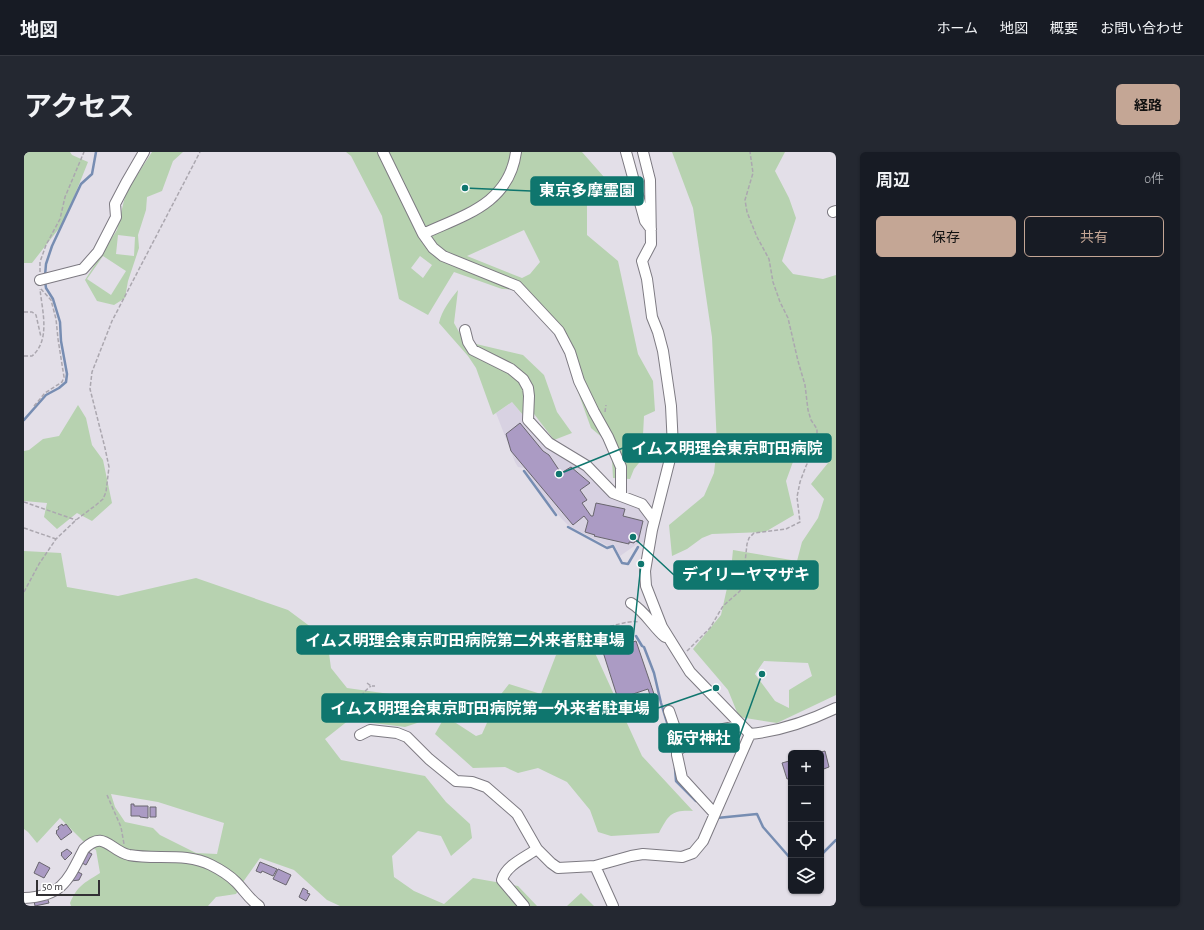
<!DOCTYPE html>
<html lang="ja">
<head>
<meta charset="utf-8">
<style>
  :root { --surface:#171b24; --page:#242831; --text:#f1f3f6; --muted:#9ea1a6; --line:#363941; --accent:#c4a695 }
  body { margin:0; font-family:"Alegreya Sans","Noto Sans JP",sans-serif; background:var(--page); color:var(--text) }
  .controls { position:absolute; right:12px; bottom:12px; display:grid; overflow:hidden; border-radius:6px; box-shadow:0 1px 3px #0004 }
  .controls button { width:36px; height:36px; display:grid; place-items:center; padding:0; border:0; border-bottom:1px solid var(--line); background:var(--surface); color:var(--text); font:20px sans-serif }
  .scale { position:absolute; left:12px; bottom:10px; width:64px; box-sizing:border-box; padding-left:4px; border:2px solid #323034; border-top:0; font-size:11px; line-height:14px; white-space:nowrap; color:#323034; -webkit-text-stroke:3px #fff; paint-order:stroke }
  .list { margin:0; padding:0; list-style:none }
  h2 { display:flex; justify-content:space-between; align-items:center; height:52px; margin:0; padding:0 16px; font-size:17px }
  h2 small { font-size:13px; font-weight:400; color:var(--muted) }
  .actions { display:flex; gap:8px; padding:12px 16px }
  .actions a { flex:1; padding:9px 0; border:1px solid var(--accent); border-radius:6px; text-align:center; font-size:14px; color:var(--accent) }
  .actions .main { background:var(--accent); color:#111 }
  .icon { flex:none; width:22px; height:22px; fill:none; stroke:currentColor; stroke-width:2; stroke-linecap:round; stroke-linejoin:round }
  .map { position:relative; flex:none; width:812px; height:754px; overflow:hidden; border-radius:6px }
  header { display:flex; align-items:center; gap:24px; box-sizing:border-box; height:56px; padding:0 20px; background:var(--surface); border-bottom:1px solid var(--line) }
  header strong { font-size:19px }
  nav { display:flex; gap:22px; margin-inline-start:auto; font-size:14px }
  .intro { display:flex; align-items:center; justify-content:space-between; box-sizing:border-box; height:96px; padding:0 24px }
  h1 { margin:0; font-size:28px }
  .button { padding:10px 18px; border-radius:6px; background:var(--accent); color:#111; font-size:14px; font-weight:700 }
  main { display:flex; gap:24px; padding:0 24px }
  aside { flex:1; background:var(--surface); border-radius:6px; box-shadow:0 1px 3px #0004 }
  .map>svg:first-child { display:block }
</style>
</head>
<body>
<header>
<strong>地図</strong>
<nav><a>ホーム</a><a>地図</a><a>概要</a><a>お問い合わせ</a></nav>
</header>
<div class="intro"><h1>アクセス</h1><a class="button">経路</a></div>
<main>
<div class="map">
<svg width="812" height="754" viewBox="0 0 812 754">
  <rect width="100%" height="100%" fill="#e3dfe8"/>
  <path fill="#d8d2e2" d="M488,250L499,263L501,270L560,317L618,358L626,370L622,391L616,390L596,404L590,392L584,394L545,374L537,366L517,341L500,316L494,315L491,310L472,261Z"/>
  <path fill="#b7d2b0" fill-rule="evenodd" d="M0,0H46L48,3L64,10L40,70L8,111H0Z
    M128,0H159L149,9L138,39L123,45L122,58L114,83L115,96L104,129L101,146L90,153L73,149L61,128L93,78L102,40ZM94,83L111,85L110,104L92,102ZM79,104L102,119L87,143L63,127Z
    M322,0H558L580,25L563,51V83L594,109L614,202L629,229L631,259L620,264L619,283L612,297L619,306L610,317L606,327L589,326L588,307L580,287L567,276L553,237L539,189L501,138L478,137L430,120L404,163L375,147L358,64L327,4ZM500,78L516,110L506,122L498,126L443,104ZM396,104L408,113L399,126L387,116Z
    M648,0H761L751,19L765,46L772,66L758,109L769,122L799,127L812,123V543L753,571L715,565L704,538L669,497L697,463L707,418L709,398L773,409L778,390L794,366L800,347L787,332L808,306L803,290L779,289L770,307L762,329L770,363L741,380L688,382L678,386L663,397L648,404L645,373L680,344L690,321L693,294L688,185L669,56ZM740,509L784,511L788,524L765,538V556L751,549L731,522Z
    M434,138L430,171L435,180L448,191L499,203L520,223L533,260L548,281L530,288L507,258L499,263L488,250L469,263L452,216L444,204L415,171C418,158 426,148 434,138Z
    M54,253L62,266L68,293L79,308L88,351L68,369L53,361L33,377L20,365L23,351L0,349V299L5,298L19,287L35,284Z
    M0,399L37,401L43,435L94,444L172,426L264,458L303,487L307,516L323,536L366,542L387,552L399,569L381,575L325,568L301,587L317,608L401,624L422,650L446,672L448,686L427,704L417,684L394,679L368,704L370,725L390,739L420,752L449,726L494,734L513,754H316L303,748L270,718L236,706L219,730L212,742L192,745L184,754H47L46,751C54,733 59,732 76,721L72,698L59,689L36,666L13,691L4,680L0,677ZM87,642L134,650L200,671L193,702L172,701L136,683L129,676L101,670L91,655Z
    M550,499L571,501L618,604L669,659C648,658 645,662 635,681L587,684L574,680L566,658L543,630L514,616L494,621L481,615L449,616L411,582L420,566L432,571L452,584L458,582L474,546L485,532L517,542L532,503Z
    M557,741L570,754H543Z"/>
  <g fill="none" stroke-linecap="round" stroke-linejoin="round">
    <path stroke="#778db2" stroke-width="2.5" d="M21,124L22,112L28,94L57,32L68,22L72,0
      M0,268L22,243L35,236L42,230L43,222L37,189L36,170L29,147L22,136L21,129
      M500,319L532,363
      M544,375L583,396L589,394L598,411L604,412
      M604,412L614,395
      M612,484L618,494L620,495L630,521L637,551L648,587
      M651,616L652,629L672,649
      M693,666L733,662L739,675L767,707
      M797,703L812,688"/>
  </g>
  <path fill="#ab9bc4" stroke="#69666e" d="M496,271L519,299L525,303L537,321L547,315L566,331L556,338L563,348L558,351L567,364H569L572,351L601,357L599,364L619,369L614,390L611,389L610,391L605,390V392L570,384L571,383L561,380L564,369L560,364L549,373L487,299L482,282Z
    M612,489L630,542L626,543L624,537L594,547L579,500Z
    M801,599L805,615L797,618V601H793Z
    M767,606V626L763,627L758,611L765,609V607Z
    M107,652H110V654H124V666L116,665V664H107Z
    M126,655H132V665H126Z
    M38,672L39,674L42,672L48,680L37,688L32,681L33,680L32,679L35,677L34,675Z
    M43,697L48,701L41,708L37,703L38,702L37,701Z
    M62,699L68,702L62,713L56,710Z
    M15,710L26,716L20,726L10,721Z
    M236,710L253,717L249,724L238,719L237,721L232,719Z
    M254,717L267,723L262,733L249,727Z
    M52,719L58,722L55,728L47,729Z
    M279,736L284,739L283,741L286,742L282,749L275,745Z
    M23,745L25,751L11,754L10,749Z"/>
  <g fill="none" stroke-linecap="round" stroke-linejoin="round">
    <g stroke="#7d7a82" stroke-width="12">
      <path id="minor" d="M359,0L399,82L409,96L419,104L493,134L535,179L546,200L555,229L570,260L584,285L597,315V343
        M602,0L621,69L627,77
        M619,0L626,28L627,92L618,109L623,127L628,165L634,180L639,199L647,254L649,295L628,378L621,419L622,434L638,475L666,520L726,582C756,579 785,569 812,556
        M809,60L812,59
        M399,82C440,63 485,52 492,0
        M16,128L59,117L74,100L92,65L91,52L102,31L120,0
        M441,178L444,190L449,198L487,217L499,227L504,236L505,244L504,268L525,291L563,314L589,341L618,352L630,368
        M607,451C621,459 629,475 641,485
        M645,559L653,582V603L658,626L690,661
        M336,583L346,578L373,581L383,585L405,607L432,629L448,630L462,635L493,662L513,697L527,711L534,716L571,714L607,704L619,702L658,705L669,701L679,689L726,582
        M654,598C677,583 691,577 718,574
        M571,714L589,754
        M0,746C39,744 44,728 60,697C80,677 86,699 105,703C132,708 162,700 187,713C195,717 205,723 212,730C220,738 225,747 235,754
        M500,754L478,728C482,713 502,705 513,697"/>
    </g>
    <path stroke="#aba7af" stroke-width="1.5" stroke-dasharray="4 2" stroke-linecap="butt" d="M16,120V110L22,93L36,67L41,45L60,0
      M0,160H8L12,163L17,185
      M0,204H8C27,188 18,158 16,137
      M10,254L21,241L38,230L40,225L34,187L32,167L27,148L17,137
      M581,260L582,253
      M0,350L52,368
      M0,376L32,387
      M0,440L15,412L32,387L52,368L72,353L79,347L82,340L85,315L81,296L66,237L68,220L88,169L176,0
      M557,499C558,493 558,488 562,484C568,479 607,467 614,470
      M663,499L686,476L699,454L716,439L720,420L723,392L725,386L730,381L762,377L776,370L773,345L776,330L782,314L791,296L793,287V277L787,268L784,258L781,233L774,209L764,166L756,150L749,130L745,107L733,85L723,60L721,48L729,21L726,0
      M343,531L347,534H351
      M339,556C335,545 338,541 347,534
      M83,643L97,675L100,692"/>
    <use href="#minor" stroke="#fff" stroke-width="10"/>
  </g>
  <path fill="none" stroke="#0f766e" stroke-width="1.5" d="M441 36L507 39M535 322L599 296M609 385L650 423M617 412L609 488M692 536L634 556M738 522L715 586"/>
  <g fill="#0f766e" stroke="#fff" stroke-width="1.5">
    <circle cx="441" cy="36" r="4"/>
    <circle cx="535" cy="322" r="4"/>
    <circle cx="609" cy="385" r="4"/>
    <circle cx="617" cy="412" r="4"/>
    <circle cx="692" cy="536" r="4"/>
    <circle cx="738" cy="522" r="4"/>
  </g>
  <g fill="#0f766e" stroke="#0f766e" stroke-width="1.5">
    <rect x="507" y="25" width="112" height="28" rx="4"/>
    <rect x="599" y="282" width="208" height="28" rx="4"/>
    <rect x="650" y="409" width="144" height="28" rx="4"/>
    <rect x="273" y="474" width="336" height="28" rx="4"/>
    <rect x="298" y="542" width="336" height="28" rx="4"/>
    <rect x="635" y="572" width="80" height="28" rx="4"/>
  </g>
  <g font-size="16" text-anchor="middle" font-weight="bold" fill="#fff">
    <text x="563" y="44">東京多摩霊園</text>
    <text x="703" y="302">イムス明理会東京町田病院</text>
    <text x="722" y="428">デイリーヤマザキ</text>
    <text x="441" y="494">イムス明理会東京町田病院第二外来者駐車場</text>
    <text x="466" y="562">イムス明理会東京町田病院第一外来者駐車場</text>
    <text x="675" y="592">飯守神社</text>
  </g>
</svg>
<div class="controls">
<button>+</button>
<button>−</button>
<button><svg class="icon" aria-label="locate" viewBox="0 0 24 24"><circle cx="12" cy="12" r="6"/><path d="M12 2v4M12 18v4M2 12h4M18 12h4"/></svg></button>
<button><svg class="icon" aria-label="layers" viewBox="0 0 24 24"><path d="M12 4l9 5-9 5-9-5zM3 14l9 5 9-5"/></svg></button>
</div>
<div class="scale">50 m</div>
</div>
<aside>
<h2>周辺<small>0件</small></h2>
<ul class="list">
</ul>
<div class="actions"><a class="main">保存</a><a>共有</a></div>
</aside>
</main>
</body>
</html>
